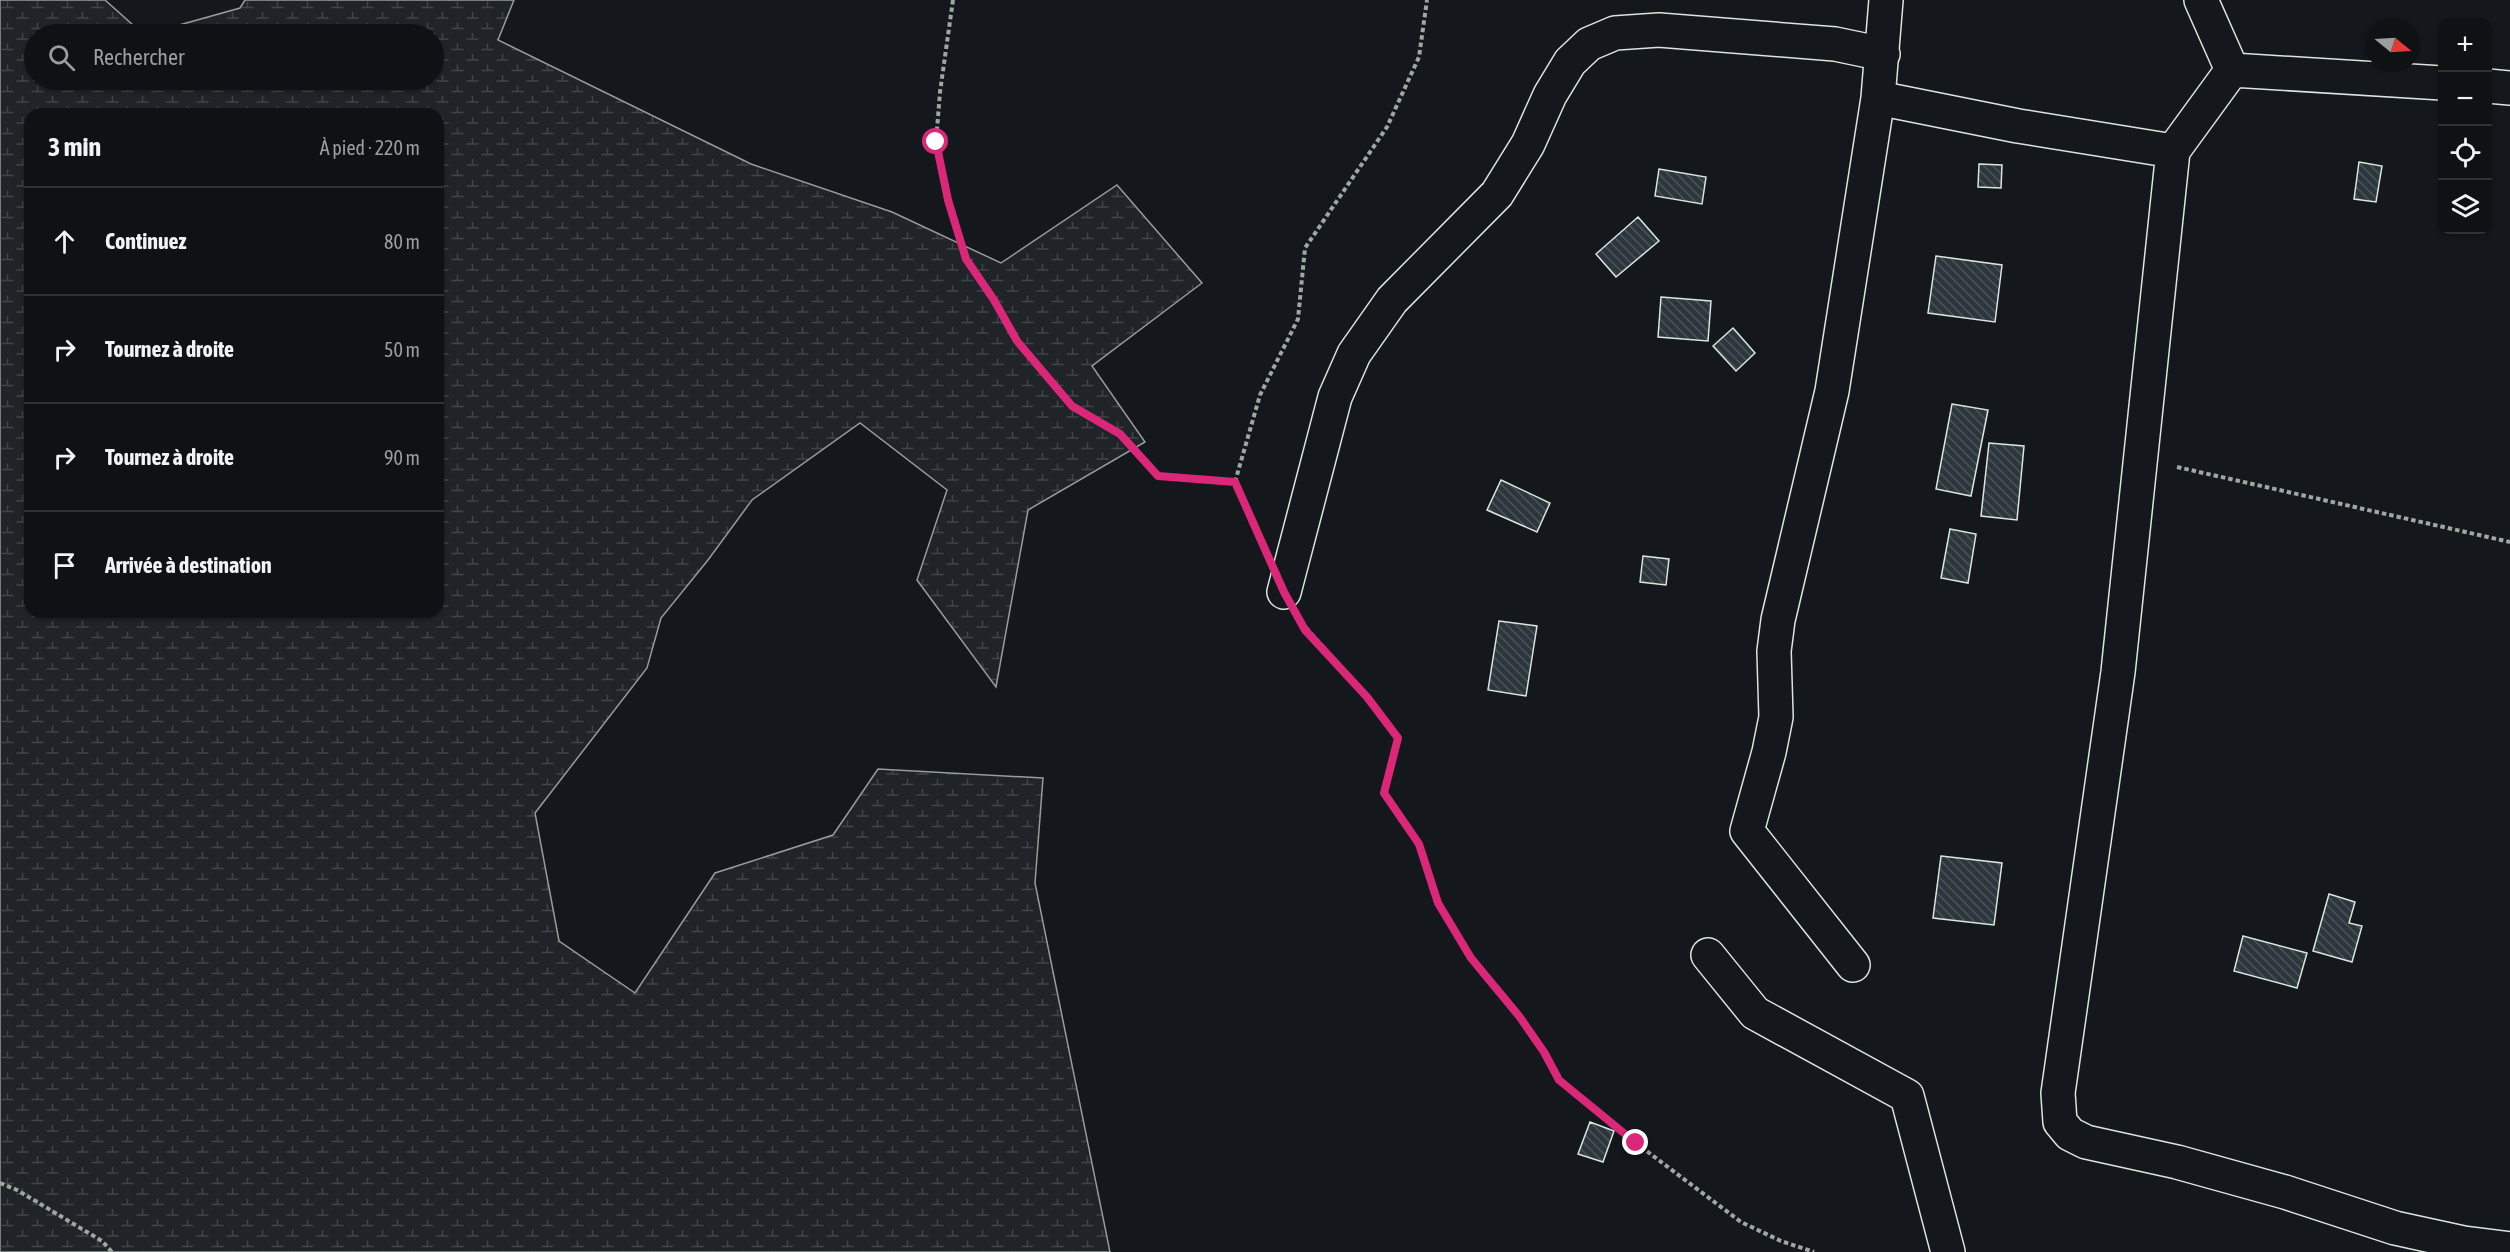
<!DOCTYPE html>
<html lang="fr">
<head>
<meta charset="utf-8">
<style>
  :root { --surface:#0f1215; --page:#181b1e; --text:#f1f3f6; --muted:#9b9ea0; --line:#2f3234 }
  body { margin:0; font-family:"Asap Condensed",sans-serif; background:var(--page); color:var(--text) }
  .controls { position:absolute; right:18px; top:18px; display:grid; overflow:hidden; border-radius:12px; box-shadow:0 2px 4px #0004 }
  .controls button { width:54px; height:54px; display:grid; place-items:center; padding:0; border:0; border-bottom:2px solid var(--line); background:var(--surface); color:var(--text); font:30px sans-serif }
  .compass { position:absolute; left:2366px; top:18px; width:54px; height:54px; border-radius:50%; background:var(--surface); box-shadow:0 2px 4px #0004; rotate:108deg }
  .stop { position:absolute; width:18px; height:18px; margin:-14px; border:4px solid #db2777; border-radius:50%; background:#fff }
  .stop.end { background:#db2777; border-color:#fff; box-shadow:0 2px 6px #0008 }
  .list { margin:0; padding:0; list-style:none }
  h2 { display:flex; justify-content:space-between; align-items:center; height:78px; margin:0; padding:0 24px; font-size:26px }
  h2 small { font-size:20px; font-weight:400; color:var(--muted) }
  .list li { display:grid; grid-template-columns:39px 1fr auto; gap:18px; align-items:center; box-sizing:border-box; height:108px; padding:0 24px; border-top:2px solid var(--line) }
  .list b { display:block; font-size:22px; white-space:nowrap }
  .list em { font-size:20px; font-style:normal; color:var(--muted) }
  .icon { flex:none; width:33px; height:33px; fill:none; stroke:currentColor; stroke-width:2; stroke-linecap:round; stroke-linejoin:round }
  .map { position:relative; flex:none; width:2510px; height:1252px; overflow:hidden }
  .search { position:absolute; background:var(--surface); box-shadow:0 2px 4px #0004; left:24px; top:24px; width:420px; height:66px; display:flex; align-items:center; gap:15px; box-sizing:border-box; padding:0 21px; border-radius:33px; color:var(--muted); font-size:22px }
  .panel { position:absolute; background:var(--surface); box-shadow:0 2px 4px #0004; left:24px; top:108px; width:420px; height:510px; border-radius:18px }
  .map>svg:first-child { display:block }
</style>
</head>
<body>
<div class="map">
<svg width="2510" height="1252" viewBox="0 0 2510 1252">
  <defs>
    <pattern id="wetland-marsh" width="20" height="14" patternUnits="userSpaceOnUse" patternTransform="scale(1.5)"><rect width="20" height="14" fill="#202428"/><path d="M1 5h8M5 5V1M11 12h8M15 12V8" fill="none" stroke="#404447"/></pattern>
    <pattern id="building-back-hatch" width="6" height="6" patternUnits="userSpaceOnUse" patternTransform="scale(1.5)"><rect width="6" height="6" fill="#2c363c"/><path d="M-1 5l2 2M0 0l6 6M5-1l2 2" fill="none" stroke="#4a5358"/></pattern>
  </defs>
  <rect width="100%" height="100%" fill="#14181c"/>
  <path fill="url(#wetland-marsh)" stroke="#939e99" stroke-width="1.5" fill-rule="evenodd" d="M0,0H105L143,34H34V80H434V34H147L240,8L245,0H514L498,40L751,164L892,212L1001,263L1117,185L1202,283L1092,366L1145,442L1028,510L996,687L917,580L947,490L860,423L752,500L708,560L661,618L647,668L535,813L559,941L635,993L715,873L833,835L878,769L1043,778L1035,883L1110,1252H0ZM30,114H438V612H30Z"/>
  <path fill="url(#building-back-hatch)" stroke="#d8e6dc" stroke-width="1.5" d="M2359,162L2382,166L2376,202L2354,199Z
    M1979,164L2002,165L2001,188L1978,187Z
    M1659,169L1706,177L1702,204L1655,196Z
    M1638,217L1659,241L1616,277L1596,254Z
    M1936,256L2002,265L1995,322L1928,313Z
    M1661,297L1711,301L1708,341L1658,337Z
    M1733,328L1755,353L1736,371L1713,346Z
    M1952,404L1988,410L1971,496L1936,489Z
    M1989,443L2024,446L2017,520L1981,516Z
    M1501,480L1550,503L1537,532L1487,510Z
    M1950,529L1976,534L1968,583L1941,578Z
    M1643,556L1669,559L1666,585L1640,582Z
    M1499,621L1537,626L1526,696L1488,690Z
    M1941,856L2002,863L1994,925L1933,918Z
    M2329,894L2355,902L2349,923L2362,926L2352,962L2313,951Z
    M2243,936L2307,953L2297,988L2234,971Z
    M1590,1122L1614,1131L1603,1162L1578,1154Z"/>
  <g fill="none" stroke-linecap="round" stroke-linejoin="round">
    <g stroke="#d8e6dc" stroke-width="36">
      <path id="minor" d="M2201,0L2232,70L2173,151L2118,672L2058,1093L2060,1122L2070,1134L2086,1142L2177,1162L2285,1192L2395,1228L2464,1243L2510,1249
        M2232,70L2442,83
        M2488,86L2510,88
        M1878,98L2018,126L2173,151
        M1284,592L1335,397L1354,354L1392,300L1497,194L1528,144L1550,95L1570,62L1589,44L1615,33L1659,30L1835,44L1883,54
        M1708,955L1755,1013L1907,1096L1948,1252
        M1853,965L1747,831L1769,752L1776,717L1774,651L1778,620L1832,391L1878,98L1886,0"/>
    </g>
    <path stroke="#9da8a2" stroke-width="4" stroke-dasharray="4.5 3" stroke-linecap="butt" d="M953,0L940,92L936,142L948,200L966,259L994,300L1017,341L1072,406L1120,434L1158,476L1235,482L1260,537
      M2177,467L2510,542
      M1235,482L1260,395L1298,319L1305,248L1387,127L1419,57L1427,0
      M1301,622L1367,697L1398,738L1384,793L1419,844L1439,903L1471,958L1519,1016L1544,1052L1559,1080L1636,1143L1741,1222L1781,1241L1814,1252
      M0,1183L17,1190L102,1241L112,1252"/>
    <use href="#minor" stroke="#14181c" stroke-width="33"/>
  </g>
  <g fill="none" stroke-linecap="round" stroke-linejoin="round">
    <path stroke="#db2777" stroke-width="8" d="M936,142L948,200L966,259L994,300L1017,341L1072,406L1120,434L1158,476L1235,482L1284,592L1305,630L1367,697L1398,738L1384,793L1419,844L1438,903L1471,958L1519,1016L1544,1052L1559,1080L1636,1143"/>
  </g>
</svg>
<div class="controls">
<button>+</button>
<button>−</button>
<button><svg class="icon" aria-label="locate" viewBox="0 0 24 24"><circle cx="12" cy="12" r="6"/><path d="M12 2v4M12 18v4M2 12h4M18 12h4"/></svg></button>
<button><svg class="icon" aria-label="layers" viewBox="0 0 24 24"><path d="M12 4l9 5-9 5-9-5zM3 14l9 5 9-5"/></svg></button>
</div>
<svg class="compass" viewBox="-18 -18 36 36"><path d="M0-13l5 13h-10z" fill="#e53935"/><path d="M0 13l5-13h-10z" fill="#9b9ea0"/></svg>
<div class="stop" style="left:936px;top:142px"></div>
<div class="stop end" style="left:1636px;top:1143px"></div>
<div class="search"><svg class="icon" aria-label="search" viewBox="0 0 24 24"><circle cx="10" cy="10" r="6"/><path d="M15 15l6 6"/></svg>Rechercher</div>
<section class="panel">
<h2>3 min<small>À pied · 220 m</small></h2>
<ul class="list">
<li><svg class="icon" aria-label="ahead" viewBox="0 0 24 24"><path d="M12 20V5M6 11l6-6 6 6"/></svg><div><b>Continuez</b></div><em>80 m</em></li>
<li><svg class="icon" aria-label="right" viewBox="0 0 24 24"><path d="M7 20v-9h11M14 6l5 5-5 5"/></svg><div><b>Tournez à droite</b></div><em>50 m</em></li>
<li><svg class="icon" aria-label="right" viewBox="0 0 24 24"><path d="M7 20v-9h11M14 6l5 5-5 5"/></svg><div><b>Tournez à droite</b></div><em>90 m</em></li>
<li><svg class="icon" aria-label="arrive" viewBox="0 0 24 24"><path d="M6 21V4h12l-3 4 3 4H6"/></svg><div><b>Arrivée à destination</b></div></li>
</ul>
</section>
</div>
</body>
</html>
